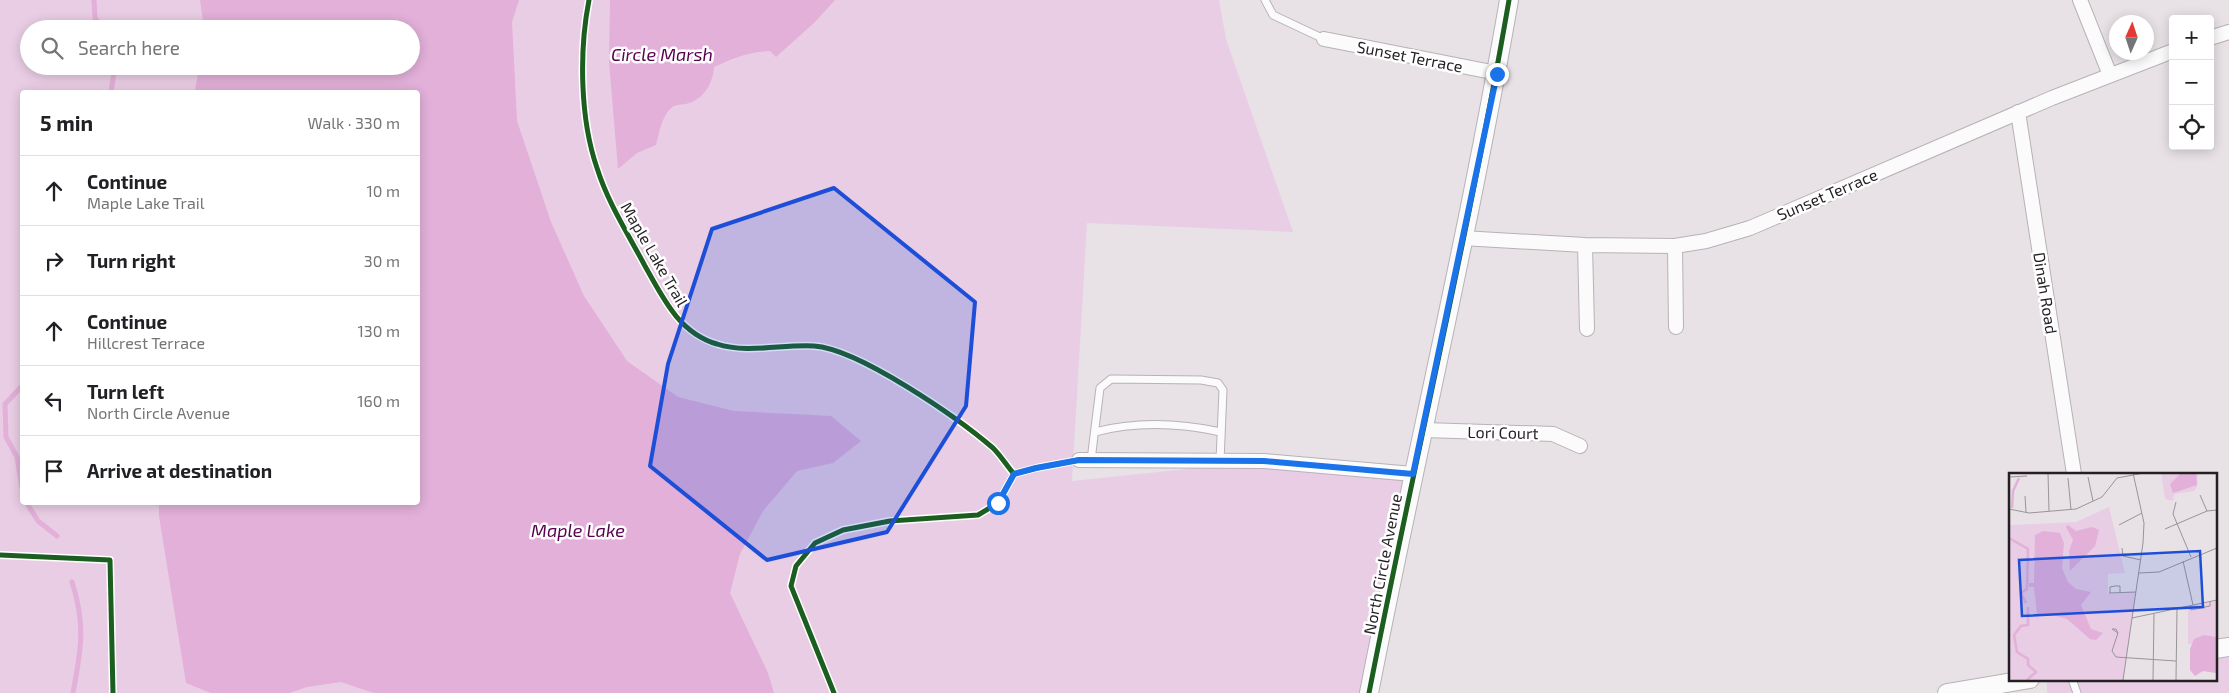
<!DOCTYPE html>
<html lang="en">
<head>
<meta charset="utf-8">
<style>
  :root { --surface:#fff; --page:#f6f6f6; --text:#202124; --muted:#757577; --line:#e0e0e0 }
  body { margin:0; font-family:"Exo 2",sans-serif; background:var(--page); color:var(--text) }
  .controls { position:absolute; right:15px; top:15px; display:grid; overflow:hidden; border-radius:5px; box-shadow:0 2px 12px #0003 }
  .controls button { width:45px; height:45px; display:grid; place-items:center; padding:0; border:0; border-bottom:1px solid var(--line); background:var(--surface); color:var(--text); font:25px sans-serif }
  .compass { position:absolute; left:2109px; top:15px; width:45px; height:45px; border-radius:50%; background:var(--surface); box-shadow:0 2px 12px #0003; rotate:3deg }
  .stop { position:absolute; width:15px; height:15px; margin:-11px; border:4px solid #1a73e8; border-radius:50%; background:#fff }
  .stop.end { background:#1a73e8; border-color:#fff; box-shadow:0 1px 5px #0008 }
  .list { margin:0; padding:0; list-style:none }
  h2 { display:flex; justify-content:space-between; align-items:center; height:65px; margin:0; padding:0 20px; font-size:21px }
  h2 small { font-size:16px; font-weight:400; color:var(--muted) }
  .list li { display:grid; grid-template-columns:32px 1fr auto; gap:15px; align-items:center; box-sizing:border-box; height:70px; padding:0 20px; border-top:1px solid var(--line) }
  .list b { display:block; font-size:19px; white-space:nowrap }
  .list p { margin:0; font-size:16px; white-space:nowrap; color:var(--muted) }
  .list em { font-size:16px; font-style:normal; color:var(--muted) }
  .icon { flex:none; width:28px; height:28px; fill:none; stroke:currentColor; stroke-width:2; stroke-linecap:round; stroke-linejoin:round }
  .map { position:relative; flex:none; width:2229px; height:693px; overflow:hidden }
  .search { position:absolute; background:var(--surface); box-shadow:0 2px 12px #0003; left:20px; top:20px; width:400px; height:55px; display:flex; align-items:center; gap:12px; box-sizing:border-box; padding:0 18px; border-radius:28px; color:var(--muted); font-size:19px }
  .panel { position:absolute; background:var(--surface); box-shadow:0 2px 12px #0003; left:20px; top:90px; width:400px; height:415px; border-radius:5px }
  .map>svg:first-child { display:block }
</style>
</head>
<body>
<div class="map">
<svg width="2229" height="693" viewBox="0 0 2229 693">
  <rect width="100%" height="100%" fill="#e8e2e7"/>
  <path fill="#e9cde4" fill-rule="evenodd" d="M0,0H1219L1226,39L1293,232L1087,223L1072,481L1264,461L1413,474L1368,693H0ZM29,29H411V66H29ZM22,92H418V502H22Z
    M2229,652V693H2047V681L2060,679H2215V654Z"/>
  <path fill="#e2b0d9" d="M200,0H519L512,22L517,121L551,222L584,296L627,361L678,397L734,411L831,416L861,441L833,463L797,471L763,511L740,554L730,593L768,673L774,693H374L341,682L307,687L289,693H211L186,683L159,516V503L418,502V92H195L199,66H411V29H204Z
    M610,0H835L815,22L776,57L770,51C748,52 733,58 714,67C713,82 705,98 689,103C685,105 678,104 674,106C662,113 659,134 656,145L637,153L618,169L609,61Z"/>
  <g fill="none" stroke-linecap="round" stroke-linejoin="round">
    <path stroke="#e2b0d9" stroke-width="5" d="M94,0L95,18L103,29
      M111,92L115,66
      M22,386L5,404L6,437L17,457L22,488
      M26,502L38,521L57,536
      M72,582C86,625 81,650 73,693"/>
    <g stroke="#b7b2b6" stroke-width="9">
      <path id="service" d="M1265,0L1273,15L1324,39
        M1095,432C1137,421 1179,423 1221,432
        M1091,460L1100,388L1111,379L1201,380L1218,383L1223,390L1220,461
        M2072,679L2077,693"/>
    </g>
    <g stroke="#b7b2b6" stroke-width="16">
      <path id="minor" d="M2080,0L2110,75
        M2210,38L2229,32
        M1324,39L1497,73
        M2018,112L2074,474
        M1462,238L1585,245L1675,246L1706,241L1750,228L2052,98L2173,51
        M1585,245L1587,329
        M1675,246L1676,327
        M1424,430L1553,434L1580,446
        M1079,460L1264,461L1413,474"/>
    </g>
    <g stroke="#b7b2b6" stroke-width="20">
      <path id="tertiary" d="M2215,649L2229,647
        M1369,693C1414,462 1469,232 1509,0
        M1947,693L2030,679"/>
    </g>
    <use href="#service" stroke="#fcfbfb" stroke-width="7"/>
    <use href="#minor" stroke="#fcfbfb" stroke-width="14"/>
    <use href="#tertiary" stroke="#fcfbfb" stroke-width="18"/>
    <g stroke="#fff" stroke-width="8">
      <path id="cycleway" d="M589,0C579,51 580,119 597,168C608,203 628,234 645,266C663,298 679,333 717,344C747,354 783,344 814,346C859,349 958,418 993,448C1001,456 1007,466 1014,474
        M1014,474L1036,468L1079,460
        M0,555L110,560L113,693
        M834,693L791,586L796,566L815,543L843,530L890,521L978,515L998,503L1014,474
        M1369,693C1414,462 1469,232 1509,0"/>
    </g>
    <use href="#cycleway" stroke="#1b5e20" stroke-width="5"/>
  </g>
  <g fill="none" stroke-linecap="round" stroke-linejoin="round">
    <path stroke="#1a73e8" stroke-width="6" d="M998,503L1014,474L1036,468L1079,460L1264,461L1413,474L1497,74"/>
  </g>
  <path fill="#1d4ed8" fill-opacity="0.2" stroke="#1d4ed8" stroke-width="4" stroke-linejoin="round" d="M834,188L975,302L966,406L887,532L767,560L650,466L668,364L712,229Z"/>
  <g text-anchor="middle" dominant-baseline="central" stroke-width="5" stroke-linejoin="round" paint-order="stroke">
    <g font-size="16" fill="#231f22" stroke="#fff">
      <text transform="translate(1410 56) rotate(11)">Sunset Terrace</text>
      <text transform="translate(1827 194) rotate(-23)">Sunset Terrace</text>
      <text transform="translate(655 254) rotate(60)">Maple Lake Trail</text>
      <text transform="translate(2046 293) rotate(81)">Dinah Road</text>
      <text transform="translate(1503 432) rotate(1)">Lori Court</text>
      <text transform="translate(1382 564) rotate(-79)">North Circle Avenue</text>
    </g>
    <g font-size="18" font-style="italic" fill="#58024f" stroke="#fff">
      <text x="662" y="54">Circle Marsh</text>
      <text x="578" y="530">Maple Lake</text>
    </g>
  </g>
  <g transform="translate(2009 473)">
    <rect width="208" height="208" fill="#e8e2e7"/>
    <path d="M152,0H189L188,14L185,18L165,21L164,28L156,26ZM100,34L116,100L99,101V121L127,119L114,207H0V52L67,49ZM207,128V171H179V134Z" fill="#e9cde4"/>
    <path d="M172,0H187L188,12L164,20L161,11ZM59,52L67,58L83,54L90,57L86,73L61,98L60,78L64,67L57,54ZM34,58L51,60L55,70L53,95L59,109L67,116L82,119L72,132L82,156L94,160L87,167L81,166L58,146L41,141L28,142L25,114H20V110H25L26,62ZM195,162L207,164V200L194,198L186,203L181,197V176L185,166Z" fill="#e2b0d9"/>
    <path fill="none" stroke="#e2b0d9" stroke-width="2.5" d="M3,35L4,18L10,5M0,65L19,76L18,116L12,120L17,130M18,207L27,199L19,192V186L8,179L5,162L12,153L19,152V134"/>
    <path fill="none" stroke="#999498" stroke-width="1" d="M39,0L40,38M0,4L18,3M79,4L84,28M59,5L62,37M191,22L198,38M16,23L17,39M167,29L164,41L182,84M0,36L20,40L67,36L93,24L108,5L135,0M110,52L133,40M156,56L198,38L208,37M113,75L114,83L132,87M174,88L184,132M130,100L150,99L208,75M100,120L127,119M101,120V114L106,113H111V119M181,133L182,137L201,133V128M123,145L208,127M109,160L103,156H107L109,160L103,178L107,184L167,188M114,207L134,70L135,50L124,0M144,207L145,141M167,207L168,136"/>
    <path fill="#1d4ed8" fill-opacity="0.15" stroke="#1d4ed8" stroke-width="2.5" d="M191,78L194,134L13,143L10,87Z"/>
    <rect width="208" height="208" fill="none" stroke="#231f22" stroke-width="2.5"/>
  </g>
</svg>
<div class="controls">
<button>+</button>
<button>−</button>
<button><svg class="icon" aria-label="locate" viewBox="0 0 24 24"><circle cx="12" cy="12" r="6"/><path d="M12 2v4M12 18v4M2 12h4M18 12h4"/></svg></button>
</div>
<svg class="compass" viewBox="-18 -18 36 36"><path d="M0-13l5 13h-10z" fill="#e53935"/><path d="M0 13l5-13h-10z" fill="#757577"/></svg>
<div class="stop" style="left:998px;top:503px"></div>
<div class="stop end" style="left:1497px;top:74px"></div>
<div class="search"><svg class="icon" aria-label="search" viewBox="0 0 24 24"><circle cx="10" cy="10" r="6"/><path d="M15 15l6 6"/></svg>Search here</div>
<section class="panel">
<h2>5 min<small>Walk · 330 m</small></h2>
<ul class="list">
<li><svg class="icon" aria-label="ahead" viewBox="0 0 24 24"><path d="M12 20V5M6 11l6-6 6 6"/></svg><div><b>Continue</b><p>Maple Lake Trail</p></div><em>10 m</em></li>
<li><svg class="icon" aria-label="right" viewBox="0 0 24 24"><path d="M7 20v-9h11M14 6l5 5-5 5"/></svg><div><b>Turn right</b></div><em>30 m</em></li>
<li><svg class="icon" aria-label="ahead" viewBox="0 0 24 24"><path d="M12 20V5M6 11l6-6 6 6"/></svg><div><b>Continue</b><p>Hillcrest Terrace</p></div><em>130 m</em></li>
<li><svg class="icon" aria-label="left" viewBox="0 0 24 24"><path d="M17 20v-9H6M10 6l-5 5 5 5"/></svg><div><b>Turn left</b><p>North Circle Avenue</p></div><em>160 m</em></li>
<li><svg class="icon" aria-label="arrive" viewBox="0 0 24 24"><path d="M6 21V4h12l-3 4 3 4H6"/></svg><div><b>Arrive at destination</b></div></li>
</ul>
</section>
</div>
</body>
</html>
